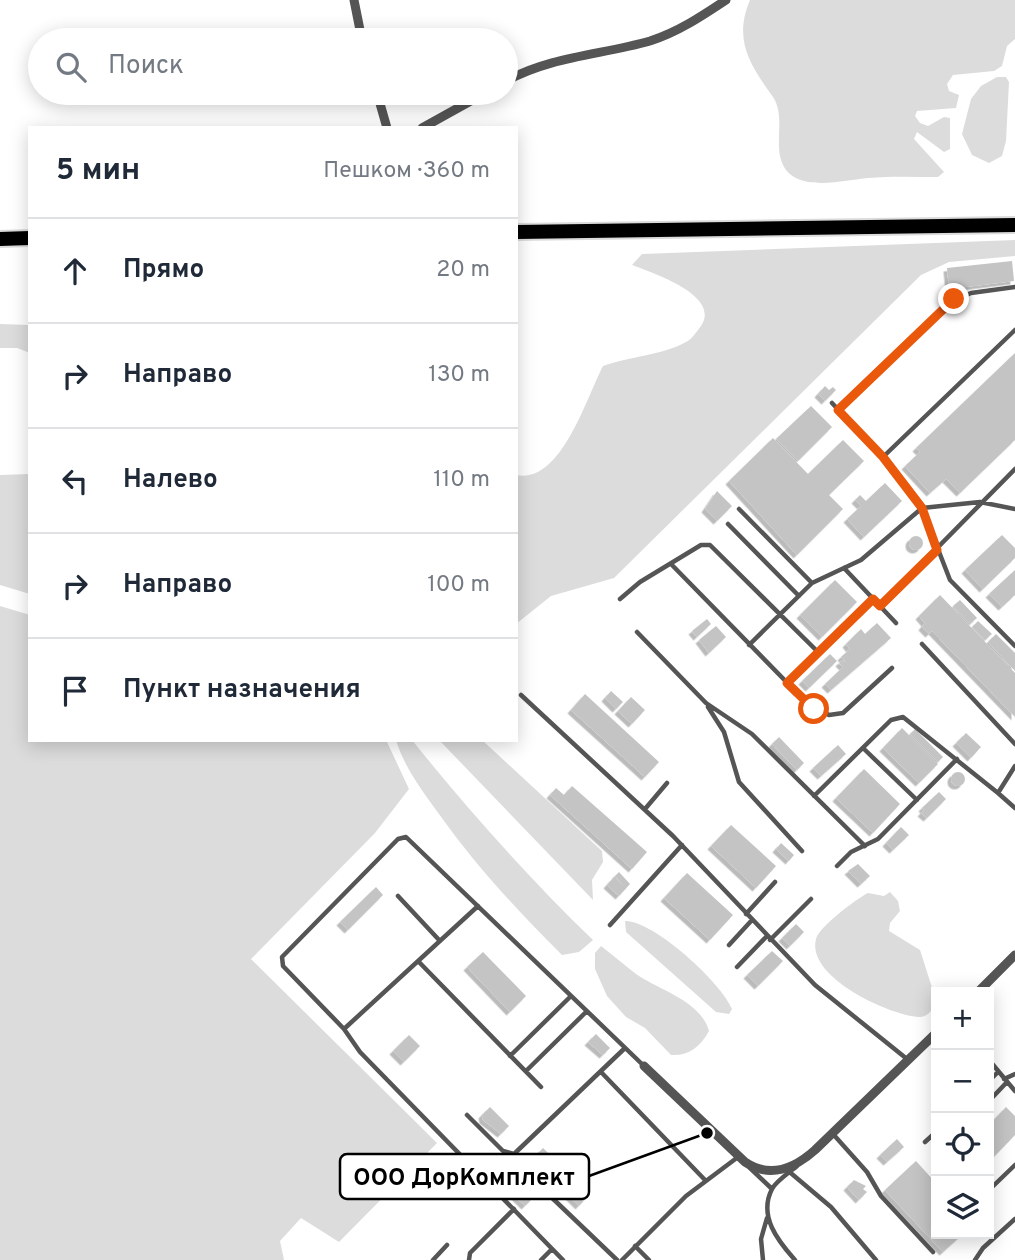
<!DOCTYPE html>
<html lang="ru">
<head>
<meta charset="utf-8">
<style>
  :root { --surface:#fff; --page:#f2f2f3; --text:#1f2937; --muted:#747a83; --line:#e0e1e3 }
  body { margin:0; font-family:Overpass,sans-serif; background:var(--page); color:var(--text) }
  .controls { position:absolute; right:21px; bottom:21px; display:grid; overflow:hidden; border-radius:0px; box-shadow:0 4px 18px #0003 }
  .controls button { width:63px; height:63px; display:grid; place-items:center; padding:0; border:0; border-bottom:2px solid var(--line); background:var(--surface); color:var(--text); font:35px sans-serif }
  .stop { position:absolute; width:21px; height:21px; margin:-16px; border:5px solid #ea580c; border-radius:50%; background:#fff }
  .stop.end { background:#ea580c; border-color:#fff; box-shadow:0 2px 7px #0008 }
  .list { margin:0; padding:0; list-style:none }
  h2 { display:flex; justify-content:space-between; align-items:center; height:91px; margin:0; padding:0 28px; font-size:30px }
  h2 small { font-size:23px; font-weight:400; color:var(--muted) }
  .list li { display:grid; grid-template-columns:46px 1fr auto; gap:21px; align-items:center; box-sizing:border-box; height:105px; padding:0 28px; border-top:2px solid var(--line) }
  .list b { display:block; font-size:26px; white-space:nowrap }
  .list em { font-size:23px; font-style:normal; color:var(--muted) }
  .icon { flex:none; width:38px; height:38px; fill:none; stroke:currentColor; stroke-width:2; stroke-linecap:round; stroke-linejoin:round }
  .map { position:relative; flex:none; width:1015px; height:1260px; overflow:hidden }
  .search { position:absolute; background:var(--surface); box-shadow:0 4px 18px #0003; left:28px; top:28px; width:490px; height:77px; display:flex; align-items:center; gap:18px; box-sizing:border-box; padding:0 24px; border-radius:38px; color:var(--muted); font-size:26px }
  .panel { position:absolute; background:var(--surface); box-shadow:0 4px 18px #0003; left:28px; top:126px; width:490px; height:616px; border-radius:0px }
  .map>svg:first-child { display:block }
</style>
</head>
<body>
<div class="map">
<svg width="1015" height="1260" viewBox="0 0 1015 1260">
  <defs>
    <filter id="shadow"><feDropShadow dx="-3.5" dy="3.5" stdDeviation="0" flood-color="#0004"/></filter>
  </defs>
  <rect width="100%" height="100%" fill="#fff"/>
  <path fill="#dcdcdc" d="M750,0H1015V39L1007,46L1002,66L994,71L953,75L947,84L949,91L959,95L956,108L917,111L915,116L920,123L928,126L944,117L950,118V149L944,152L917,132L914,139L944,172L938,177C915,177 891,176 868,178C843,180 792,195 781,160C775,141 785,115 773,97C750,65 733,40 750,0Z
    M997,77H1006L1009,82L1006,141L1002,156L989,163L972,155L962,134L971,99L981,86Z
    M1015,240V256L949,262L921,275L614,578L551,596L516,624V475C561,485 587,396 603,366C631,356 660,356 686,342C692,339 697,331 701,326C722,295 650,272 632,265L642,254Z
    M0,324L30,325V353L17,348H0Z
    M30,474V594L0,585V475Z
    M0,606L30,615V740L387,742L409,789L375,833L251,959L437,1143L339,1242L301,1218L280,1241L284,1260H0Z
    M396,740H412C468,810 528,877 593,940L579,952L562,955C517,910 476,866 439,814C423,792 404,767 396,740Z
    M439,740H482L602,851L603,862L592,880L593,900Z
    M890,892L898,901L900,911L890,923L889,931L920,950L936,1000C935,1007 928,1018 919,1017C889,1015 806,977 816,939C819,927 856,899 868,893L884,896Z
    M625,921C653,920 722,983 732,1009L729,1014L716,1012L626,932Z
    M601,946C613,955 624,965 636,974C659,990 701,1001 709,1031C700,1047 689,1056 671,1055L645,1028L626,1017L607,996L595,969V953Z"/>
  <path fill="#c4c4c4" filter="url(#shadow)" d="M1012,261L1014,281L949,289L947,268Z
    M1015,353V440L960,493L946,479L930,493L905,466L920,452L916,448Z
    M825,386L829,390L833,387L836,390L825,401L818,394Z
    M811,406L832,427L798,461L776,439Z
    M773,438L808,474L843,440L864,461L829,495L843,509L797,555L729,481Z
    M885,483L902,501L864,537L847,519L861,506L855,500L860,495L866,501Z
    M717,491L732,506L717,521L705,509Z
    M1002,535L1015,548V558L983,589L965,570Z
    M909 543a7 7 0 1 1 14 0a7 7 0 1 1-14 0Z
    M1015,570V595L1002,607L989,594Z
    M835,580L857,602L822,637L800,615Z
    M940,595L1015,673V717L932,631L929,634L922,627L925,623L919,616Z
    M960,600L977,618L970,624L953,606Z
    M707,619L711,624L697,637L692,631Z
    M978,621L992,634L985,640L972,627Z
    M877,623L891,638L831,690L825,684L843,667L839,663L842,660L847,663L841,657L850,649L846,644L861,629L865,634Z
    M716,626L726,637L709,653L699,640Z
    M996,634L1015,653V671L988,642Z
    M830,654L837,661L809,688L802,681Z
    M611,691L623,702L616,709L605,698Z
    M585,694L659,762L645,777L571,710Z
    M631,697L645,710L632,724L618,711Z
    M902,728L938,764L919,783L883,748Z
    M915,729L943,757L938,762L910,734Z
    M966,733L981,747L971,758L956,743Z
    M779,737L804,763L797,770L772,744Z
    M838,745L846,754L821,776L813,768Z
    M864,769L900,804L873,833L836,798Z
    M951 779a7 7 0 1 1 14 0a7 7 0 1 1-14 0Z
    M572,786L647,852L632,869L550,795L556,788L564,795Z
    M939,792L946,799L927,818L921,813L924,810L922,808Z
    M731,825L776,866L756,888L711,846Z
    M901,827L909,835L893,850L886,843Z
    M781,843L794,855L789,861L776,849Z
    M858,864L870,876L861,884L848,871Z
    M619,872L630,884L619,896L607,885L614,877L624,886L615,876Z
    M687,873L733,915L710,940L664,898Z
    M376,887L383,895L348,930L340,922Z
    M796,924L804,932L790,946L782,938Z
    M772,951L783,961L758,986L747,975Z
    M483,952L526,996L510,1012L467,967Z
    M596,1034L610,1048L603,1055L588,1042Z
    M409,1035L420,1046L404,1062L393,1051Z
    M490,1107L509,1126L501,1134L483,1120L482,1115Z
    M1006,1107L1015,1116V1135L989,1162V1125Z
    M897,1139L904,1147L887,1162L880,1155Z
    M543,1148L590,1194L579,1206L532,1159Z
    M916,1161L936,1183V1234H963L943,1252L885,1190Z
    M498,1164L507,1173L515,1166L530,1181L523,1188L533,1198L525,1206L490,1172Z
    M854,1180L866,1186L863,1189L867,1192L859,1200L847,1187Z"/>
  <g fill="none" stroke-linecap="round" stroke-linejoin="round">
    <g stroke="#dbdbdb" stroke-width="18">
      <path id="primary" d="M516,232L1015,225
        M0,239L30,238"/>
    </g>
    <path stroke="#555" stroke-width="4.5" d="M832,403L883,457L922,508L950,580L1015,646
      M838,410L948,303L971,293L1015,287
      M883,457L1015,330
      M739,509L812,583L861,560L922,508L980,502L1015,509
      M728,524L799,596
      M672,565L807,703L829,715L843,713L892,668
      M844,568L896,623
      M620,599L640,582L701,545H710L818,652
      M880,606L1015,469
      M637,632L706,703L752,734L865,846
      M922,644L1015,744
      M749,645L812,583
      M787,683L873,599
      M521,695L673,836L815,985L907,1059
      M708,707L724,732L739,782L802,851
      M863,748L917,800
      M1015,766L998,793L1015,808
      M814,796L891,720L903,717L998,793
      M645,809L667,783
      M837,866L851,852L878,839L957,759
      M398,896L440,941
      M746,914L775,882
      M610,925L682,845
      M770,940L811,899
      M729,945L752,920
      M418,961L541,1087
      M737,967L767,936
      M344,1029L478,906
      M510,1056L571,996
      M989,1060L1015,1091
      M526,1071L587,1011
      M601,1072L705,1180
      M1004,1079L1015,1074
      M989,1081L998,1072
      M989,1101L1007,1082
      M467,1115L503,1151L514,1154L625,1048
      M833,1134L867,1172L881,1196L933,1252
      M925,1142L936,1132
      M516,1153L534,1170L548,1194L617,1260
      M750,1168L772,1189
      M786,1169L831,1207L876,1260
      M989,1190L1015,1165
      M635,1246L649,1260
      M433,1260L447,1245
      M469,1260L470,1253L514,1209
      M541,1260L552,1249
      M563,1260L360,1052L344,1029L283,966L282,957L398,839L406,837L644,1066
      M622,1260L686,1196L738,1157
      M763,1260L761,1239L767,1218
      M795,1260C778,1241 758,1216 772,1189C776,1181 790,1172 797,1166
      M975,1260L983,1248L1015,1219"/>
    <path stroke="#555" stroke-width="9" d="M354,0L362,40
      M506,81C552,56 601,55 650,41C678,32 702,16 726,0
      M377,93L387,128
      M422,128L485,93
      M978,992L1015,955
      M644,1066L745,1162C770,1179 795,1168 815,1150L936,1033"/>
    <use href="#primary" stroke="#000" stroke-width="14"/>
  </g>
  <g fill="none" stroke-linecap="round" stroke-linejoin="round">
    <path stroke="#ea580c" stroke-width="9" d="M814,709L787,683L873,599L880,606L937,550L922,508L883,457L838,410L954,299"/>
  </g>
  <path fill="none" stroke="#000" stroke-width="2.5" d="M707 1133L589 1176"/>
  <circle fill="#000" stroke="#fff" stroke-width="2.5" cx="707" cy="1133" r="7"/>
  <rect fill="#fff" stroke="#000" stroke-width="2.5" x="340" y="1154" width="249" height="45" rx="7"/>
  <g font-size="24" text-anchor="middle" font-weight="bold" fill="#000">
    <text x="464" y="1185">ООО ДорКомплект</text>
  </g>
</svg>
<div class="controls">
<button>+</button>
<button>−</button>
<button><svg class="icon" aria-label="locate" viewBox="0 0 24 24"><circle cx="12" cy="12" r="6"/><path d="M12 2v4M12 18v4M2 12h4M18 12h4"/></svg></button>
<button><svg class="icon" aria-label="layers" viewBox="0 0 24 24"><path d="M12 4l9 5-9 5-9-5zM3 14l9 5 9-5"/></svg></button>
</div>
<div class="stop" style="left:814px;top:709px"></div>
<div class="stop end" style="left:954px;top:299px"></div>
<div class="search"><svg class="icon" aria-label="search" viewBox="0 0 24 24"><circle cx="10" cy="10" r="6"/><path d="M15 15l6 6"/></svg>Поиск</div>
<section class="panel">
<h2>5 мин<small>Пешком · 360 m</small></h2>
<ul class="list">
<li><svg class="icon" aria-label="ahead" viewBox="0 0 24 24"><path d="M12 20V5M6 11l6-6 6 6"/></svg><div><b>Прямо</b></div><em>20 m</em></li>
<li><svg class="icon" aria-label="right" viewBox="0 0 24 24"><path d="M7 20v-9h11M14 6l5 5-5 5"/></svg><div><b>Направо</b></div><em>130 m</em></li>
<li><svg class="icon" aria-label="left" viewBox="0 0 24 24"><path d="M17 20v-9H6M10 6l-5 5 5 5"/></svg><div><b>Налево</b></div><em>110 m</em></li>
<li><svg class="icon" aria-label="right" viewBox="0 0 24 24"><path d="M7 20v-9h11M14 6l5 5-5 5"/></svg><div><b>Направо</b></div><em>100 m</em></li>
<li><svg class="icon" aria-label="arrive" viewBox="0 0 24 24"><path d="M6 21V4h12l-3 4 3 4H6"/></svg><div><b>Пункт назначения</b></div></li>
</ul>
</section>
</div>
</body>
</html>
